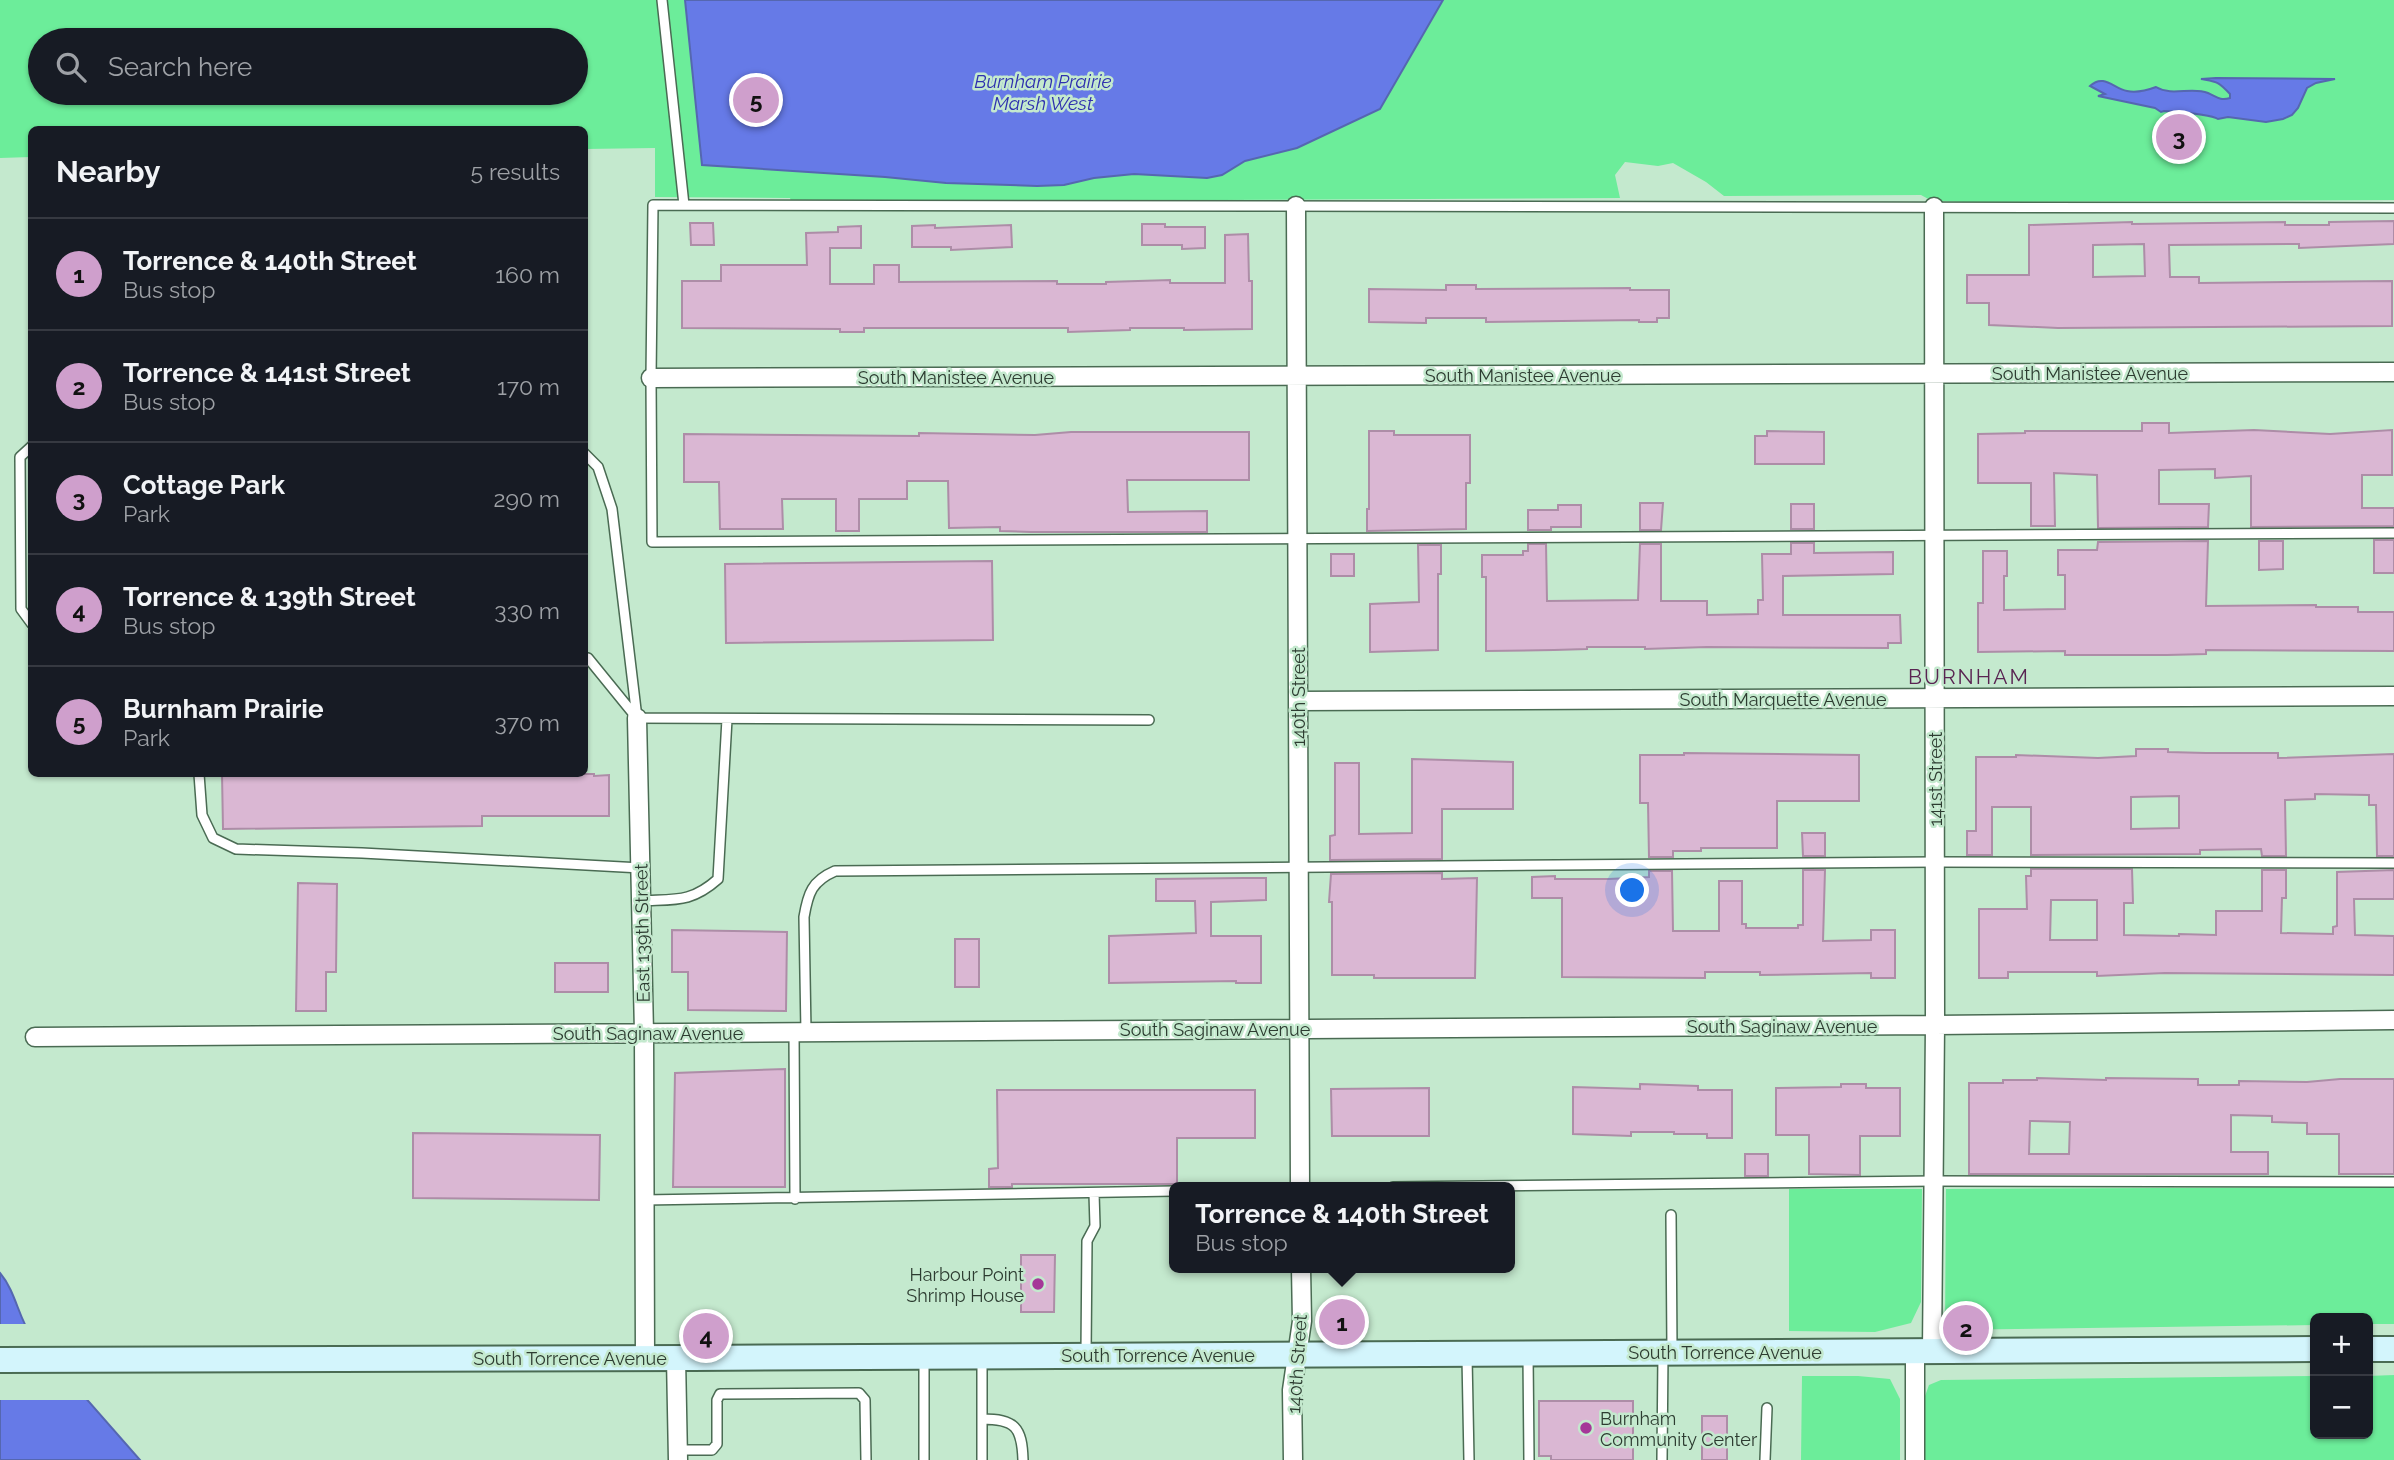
<!DOCTYPE html>
<html lang="en">
<head>
<meta charset="utf-8">
<style>
  :root { --surface:#171b24; --page:#20242c; --text:#f1f3f6; --muted:#9ea1a6; --line:#363941; --accent:#cf9fcc }
  body { margin:0; font-family:Raleway,sans-serif; background:var(--page); color:var(--text) }
  .controls { position:absolute; right:21px; bottom:21px; display:grid; overflow:hidden; border-radius:10px; box-shadow:0 2px 5px #0004 }
  .controls button { width:63px; height:63px; display:grid; place-items:center; padding:0; border:0; border-bottom:2px solid var(--line); background:var(--surface); color:var(--text); font:35px sans-serif }
  .you { position:absolute; left:1633px; top:891px; width:24px; height:24px; margin:-18px; border:5px solid #fff; border-radius:50%; background:#1a73e8; box-shadow:0 0 0 10px #1a73e833 }
  .badge { display:grid; place-items:center; width:46px; height:46px; border-radius:50%; background:var(--accent); color:#111; font-size:23px; font-weight:700 }
  .pin { position:absolute; translate:-50% -50%; border:4px solid #fff; box-shadow:0 2px 7px #0006 }
  .popup { position:absolute; left:1169px; top:1182px; width:346px; height:91px; box-sizing:border-box; display:grid; place-content:center; border-radius:10px; background:var(--surface); filter:drop-shadow(0 2px 5px #0005); font-size:23px; white-space:nowrap; color:var(--muted) }
  .popup b { font-size:26px; color:var(--text) }
  .popup::after { content:''; position:absolute; left:50%; top:100%; margin-left:-14px; border:14px solid transparent; border-top-color:var(--surface) }
  .list { margin:0; padding:0; list-style:none }
  h2 { display:flex; justify-content:space-between; align-items:center; height:91px; margin:0; padding:0 28px; font-size:30px }
  h2 small { font-size:23px; font-weight:400; color:var(--muted) }
  .list li { display:grid; grid-template-columns:46px 1fr auto; gap:21px; align-items:center; box-sizing:border-box; height:112px; padding:0 28px; border-top:2px solid var(--line) }
  .list b { display:block; font-size:26px; white-space:nowrap }
  .list p { margin:0; font-size:23px; white-space:nowrap; color:var(--muted) }
  .list em { font-size:23px; font-style:normal; color:var(--muted) }
  .icon { flex:none; width:38px; height:38px; fill:none; stroke:currentColor; stroke-width:2; stroke-linecap:round; stroke-linejoin:round }
  .map { position:relative; flex:none; width:2394px; height:1460px; overflow:hidden }
  .search { position:absolute; background:var(--surface); box-shadow:0 2px 5px #0004; left:28px; top:28px; width:560px; height:77px; display:flex; align-items:center; gap:18px; box-sizing:border-box; padding:0 24px; border-radius:38px; color:var(--muted); font-size:26px }
  .panel { position:absolute; background:var(--surface); box-shadow:0 2px 5px #0004; left:28px; top:126px; width:560px; height:651px; border-radius:10px }
  .map>svg:first-child { display:block }
</style>
</head>
<body>
<div class="map">
<svg width="2394" height="1460" viewBox="0 0 2394 1460">
  <rect width="100%" height="100%" fill="#c4e9ce"/>
  <path fill="#6ced9a" fill-rule="evenodd" d="M0,0H2394V200L1964,202L1932,201L1921,195L1724,196L1706,182L1673,163L1658,166L1625,162L1615,175L1620,198L830,202L791,201L790,198L655,197V148L585,149L584,130H32L31,157L0,158ZM40,40H576V93H40Z
    M2394,1187V1324H2368V1318H2315V1325L1945,1330L1946,1189Z
    M1789,1189H1922L1921,1302L1911,1323L1875,1332L1789,1331Z
    M2394,1375V1460H1925V1396L1929,1385L1941,1380L2315,1376V1434H2368V1376Z
    M1802,1376H1858L1890,1379L1900,1399V1460H1801Z"/>
  <path fill="#667ae7" stroke="#5567b0" stroke-width="2" d="M685,0H1443L1380,109L1297,148L1245,161L1222,175L1207,178L1134,174L1094,178L1064,185L1037,186L946,183L885,177L702,165Z
    M2216,78L2335,79L2316,83L2307,88L2298,108L2292,115L2283,119L2266,122L2228,117L2218,119C2210,114 2177,112 2164,111L2161,112L2155,108L2098,96L2105,94L2090,86C2104,73 2114,89 2127,91C2136,93 2148,90 2156,87C2173,97 2191,86 2208,93C2217,97 2220,101 2230,98V94C2218,81 2217,82 2201,79Z
    M0,1273C16,1292 18,1317 32,1337L140,1460H0Z"/>
  <path fill="#c4e9ce" d="M0,1324H27L90,1400H0Z"/>
  <path fill="#dab7d3" stroke="#ad8da7" stroke-width="2" fill-rule="evenodd" d="M2394,221V244L2299,248V244L2169,245L2170,277H2199V283L2392,281V326L2058,328L1989,325V303H1967V275H2029V225L2132,222V224L2285,222V225H2329V222ZM2144,244L2145,276L2093,277V245Z
    M690,223H713L714,245H691Z
    M1142,224H1165V227H1205V248L1182,249V245H1142Z
    M935,225V228L1011,225L1012,247L951,250V247H912V226Z
    M861,226V248H830V284H874V265H899V282L1057,281V284H1106V282L1170,280V283H1225V235L1248,234L1249,281H1252V329L1184,330V328H1130V330L1068,332V328H864V332H840V329L682,328V281H721V265H807L806,233L838,232V227Z
    M1446,285H1476V289L1630,288V290H1669V318H1657V322H1639V320L1486,322V318H1426V323L1369,322V289L1446,290Z
    M2142,423H2169V433L2254,430L2330,434L2392,430V475H2362V508H2394V526L2251,527V476L2215,478V469L2159,470V504H2209L2208,527L2098,528L2097,475L2054,473L2055,526H2031V483H1978V434L2025,433V431H2142Z
    M1369,431H1394V435H1470V483H1466V529L1367,531V509H1369Z
    M1767,431L1824,432V464H1755V436H1767Z
    M1071,432H1249V480H1127L1128,512L1207,511V532H1031L1000,531V527L949,528L948,481H907V499H859V531H836V499H782L783,529H720L719,482H684V434L919,436V433L1035,435Z
    M1640,503H1663L1661,530H1640Z
    M1791,504H1814V529H1791Z
    M1558,505H1581V527H1551V530H1528V510H1558Z
    M2374,540H2394V573H2374Z
    M2208,541L2206,606L2316,605V607H2358V612H2394V651L2206,650V654L2167,655H2065V651L1978,652V603H1983V551H2007V576H2004V610L2065,609V575H2058V550H2097L2098,542Z
    M2259,541H2283V569L2259,570Z
    M1791,543H1814V553L1893,552V574L1783,576V615H1900L1901,643H1888V648L1707,647L1645,649V647H1587V649L1554,650L1486,651V577H1482V555H1523V551H1528V544H1546L1547,601L1638,600L1640,544H1661V601H1707V615L1758,614V600H1763L1762,554H1791Z
    M1418,545H1441V574H1438V650L1370,652V604L1419,602Z
    M1331,554H1354V576H1331Z
    M992,561L993,640L726,643L725,564Z
    M2136,749H2168V752L2206,753H2278V758L2394,754V856H2377L2376,805H2369V795L2315,794V799L2285,800L2286,856H2262L2261,849L2200,850V854L2031,855V807H1992V855H1967V831H1976V757H2016V755L2098,758L2136,756ZM2179,796V828L2131,829V797Z
    M1684,753L1859,755V801H1777V848H1701V851H1673V857H1649L1648,803H1640V755H1684Z
    M1412,759L1513,762V809H1442V859L1330,860V836L1335,835V763H1359V834L1412,833Z
    M222,774H594V776L609,775V816H482V826L223,829Z
    M1802,833H1825V856H1803Z
    M2031,869H2132L2133,903H2124V935L2179,936V934L2216,935V911H2262V870H2286V898H2282L2281,933L2333,934V927L2337,926V872L2394,870V899H2354L2355,935L2394,936V975L2165,973L2097,976V972H2008V978H1979V909H2027L2026,876H2031ZM2051,900H2097V940H2050Z
    M1803,870H1825L1823,941L1871,940V930H1895V978H1871V973L1760,975V972H1705V978L1562,977V898H1532V877L1555,876V879H1609L1649,877V871H1672L1673,931H1719V881H1742V924H1746V928H1798V925H1803Z
    M1442,873V879L1477,878L1475,978H1374V975H1332V902H1329L1331,874Z
    M1243,878H1266V900L1211,902V936H1261V983H1236V981L1109,983V936L1196,933L1195,901H1156V879Z
    M298,883L337,884L336,972H326V1011H296Z
    M672,930L787,932L786,1011L688,1010V972H672Z
    M955,939H979V987H955Z
    M555,963H608V992H555Z
    M785,1069V1187H673L675,1073Z
    M2037,1078L2106,1080V1078L2198,1079V1085H2239V1081L2307,1082L2340,1079H2394V1174H2339V1134H2307V1123L2272,1122V1116L2231,1115V1152H2268V1174H1969V1083H2003V1080H2037ZM2030,1121L2070,1122L2069,1154H2029Z
    M1640,1084L1698,1086V1090H1732V1138H1707V1134H1674V1132H1631V1136L1573,1134V1087L1640,1089Z
    M1841,1084H1866V1088H1900V1136H1860V1175L1809,1174V1135H1776V1088L1841,1087Z
    M1429,1088V1136H1332L1331,1089Z
    M997,1090H1255V1138H1177V1184H1012V1187H989V1169L998,1168Z
    M413,1133L600,1135L599,1200L413,1198Z
    M1745,1154H1768V1176H1745Z
    M1021,1255H1055L1054,1312H1021Z
    M1539,1401H1633V1460H1551V1456H1539Z
    M1702,1416H1727V1460H1702Z"/>
  <g fill="none" stroke-linecap="round" stroke-linejoin="round">
    <g stroke="#4a6b53" stroke-width="12">
      <path id="lane" d="M662,0L684,205
        M2394,208L653,205L651,378L652,542L2394,533
        M32,446L20,457L21,609L32,624
        M584,453L598,467L612,509L637,718
        M584,657L588,658L636,717
        M637,718L1149,720
        M199,774L202,815L213,838L236,849L362,853L641,868
        M641,901C675,899 691,903 718,879L727,719
        M794,1032L795,1199
        M806,1032L804,917C808,893 812,881 835,871L1935,862L2394,863
        M1393,1187L1934,1181L2394,1182
        M644,1200L1174,1191
        M1671,1215L1672,1350
        M1086,1354L1087,1241L1095,1226L1094,1193
        M1528,1355L1529,1460
        M1467,1357L1469,1460
        M924,1358V1460
        M982,1358V1419C1015,1419 1022,1427 1023,1460
        M982,1419V1460
        M678,1450H712L717,1444V1400L720,1394L859,1393L865,1400L866,1460
        M1662,1460L1663,1353
        M1765,1460L1767,1408"/>
    </g>
    <g stroke="#4a6b53" stroke-width="21">
      <path id="street" d="M1296,206L1300,1187
        M651,378L2394,372
        M1298,701L2394,696
        M637,718L644,1033L645,1358
        M35,1037L1935,1025L2394,1020
        M1915,1351V1460
        M1932,1351L1935,1025L1934,207
        M676,1358L678,1460
        M1293,1460L1292,1390L1302,1321L1301,1268"/>
    </g>
    <g stroke="#4a6b53" stroke-width="28">
      <path id="secondary" d="M2368,1349H2394
        M0,1360L693,1358L2315,1349"/>
    </g>
    <use href="#lane" stroke="#fff" stroke-width="9"/>
    <use href="#street" stroke="#fff" stroke-width="18"/>
    <use href="#secondary" stroke="#d3f5fc" stroke-width="24"/>
  </g>
  <g fill="#a53898" stroke="#c4e9ce" stroke-width="2.5">
    <circle cx="1038" cy="1284" r="7"/>
    <circle cx="1586" cy="1428" r="7"/>
  </g>
  <g text-anchor="middle" dominant-baseline="central" stroke-width="5" stroke-linejoin="round" paint-order="stroke">
    <g font-size="18" fill="#2d3c31" stroke="#c4e9ce">
      <text x="2090" y="373">South Manistee Avenue</text>
      <text x="1523" y="375">South Manistee Avenue</text>
      <text x="956" y="377">South Manistee Avenue</text>
      <text transform="translate(1298 697) rotate(-90)">140th Street</text>
      <text x="1783" y="699">South Marquette Avenue</text>
      <text transform="translate(1935 779) rotate(-90)">141st Street</text>
      <text transform="translate(642 933) rotate(-91)">East 139th Street</text>
      <text x="1782" y="1026">South Saginaw Avenue</text>
      <text x="1215" y="1029">South Saginaw Avenue</text>
      <text x="648" y="1033">South Saginaw Avenue</text>
      <text x="1725" y="1352">South Torrence Avenue</text>
      <text x="1158" y="1355">South Torrence Avenue</text>
      <text x="570" y="1358">South Torrence Avenue</text>
      <text transform="translate(1297 1364) rotate(-86)">140th Street</text>
    </g>
    <g font-size="18" fill="#2d3c31" stroke="#c4e9ce" text-anchor="end">
      <text x="1024" y="1274">Harbour Point<tspan x="1024" dy="21">Shrimp House</tspan></text>
      <text x="1600" y="1418" text-anchor="start">Burnham<tspan x="1600" dy="21">Community Center</tspan></text>
    </g>
    <g font-size="19" font-style="italic" fill="#2e30af" stroke="#c4e9ce">
      <text x="1043" y="81">Burnham Prairie<tspan x="1043" dy="22">Marsh West</tspan></text>
    </g>
    <g font-size="21" letter-spacing="2" fill="#592452" stroke="#c4e9ce">
      <text x="1969" y="676">BURNHAM</text>
    </g>
  </g>
</svg>
<div class="controls">
<button>+</button>
<button>−</button>
</div>
<div class="you"></div>
<div class="pin badge" style="left:1342px;top:1322px">1</div>
<div class="popup"><b>Torrence &amp; 140th Street</b>Bus stop</div>
<div class="pin badge" style="left:1966px;top:1328px">2</div>
<div class="pin badge" style="left:2179px;top:137px">3</div>
<div class="pin badge" style="left:706px;top:1336px">4</div>
<div class="pin badge" style="left:756px;top:100px">5</div>
<div class="search"><svg class="icon" aria-label="search" viewBox="0 0 24 24"><circle cx="10" cy="10" r="6"/><path d="M15 15l6 6"/></svg>Search here</div>
<section class="panel">
<h2>Nearby<small>5 results</small></h2>
<ul class="list">
<li><span class="badge">1</span><div><b>Torrence &amp; 140th Street</b><p>Bus stop</p></div><em>160 m</em></li>
<li><span class="badge">2</span><div><b>Torrence &amp; 141st Street</b><p>Bus stop</p></div><em>170 m</em></li>
<li><span class="badge">3</span><div><b>Cottage Park</b><p>Park</p></div><em>290 m</em></li>
<li><span class="badge">4</span><div><b>Torrence &amp; 139th Street</b><p>Bus stop</p></div><em>330 m</em></li>
<li><span class="badge">5</span><div><b>Burnham Prairie</b><p>Park</p></div><em>370 m</em></li>
</ul>
</section>
</div>
</body>
</html>
